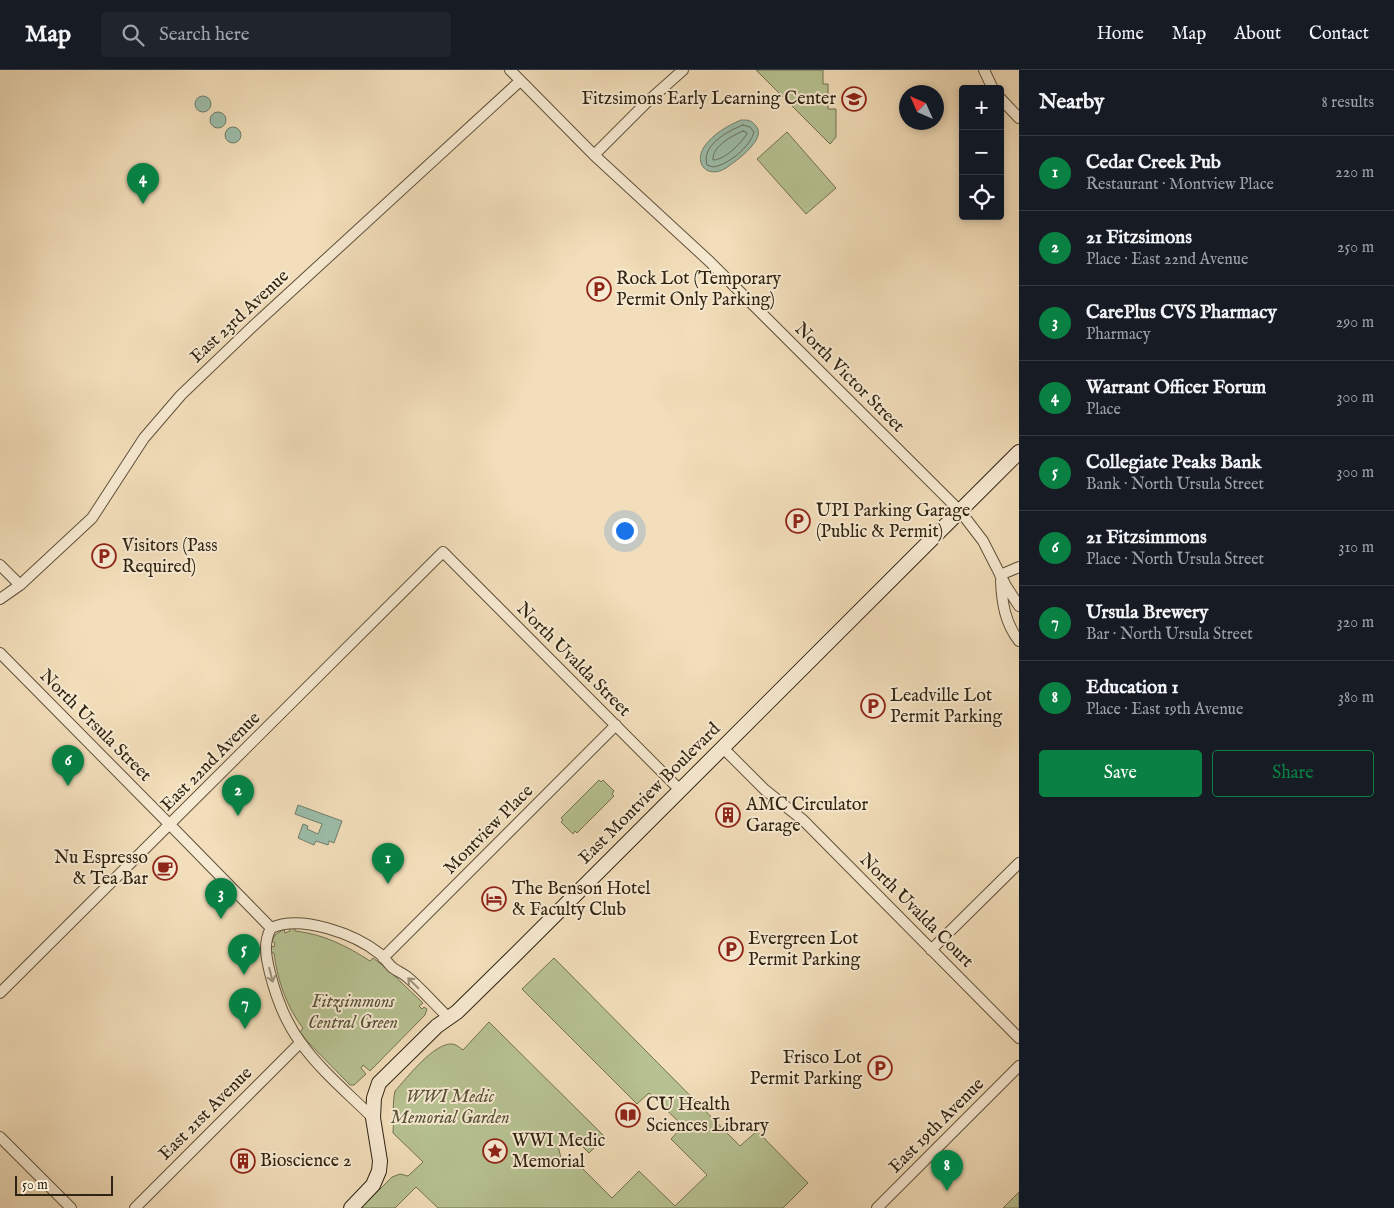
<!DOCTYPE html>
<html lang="en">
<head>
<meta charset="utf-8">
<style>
  :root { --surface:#171b24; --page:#20242c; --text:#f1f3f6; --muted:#9ea1a6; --line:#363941; --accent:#0b8043 }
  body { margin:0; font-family:"IM FELL English",serif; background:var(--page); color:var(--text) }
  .controls { position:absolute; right:15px; top:15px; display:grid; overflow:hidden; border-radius:5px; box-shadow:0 2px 8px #0003 }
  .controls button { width:45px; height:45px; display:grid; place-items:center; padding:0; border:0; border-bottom:1px solid var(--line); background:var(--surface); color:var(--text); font:25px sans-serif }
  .compass { position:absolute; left:899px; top:15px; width:45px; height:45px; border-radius:50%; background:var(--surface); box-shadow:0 2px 8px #0003; rotate:315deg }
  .scale { position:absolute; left:15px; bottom:12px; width:98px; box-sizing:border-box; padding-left:5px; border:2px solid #2f2311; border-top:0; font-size:14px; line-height:18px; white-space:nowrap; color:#2f2311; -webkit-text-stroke:4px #f7ead2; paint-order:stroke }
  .you { position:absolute; left:624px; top:460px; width:18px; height:18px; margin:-12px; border:4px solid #fff; border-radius:50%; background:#1a73e8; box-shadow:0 0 0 8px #1a73e833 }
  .badge { display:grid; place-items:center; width:32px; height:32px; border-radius:50%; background:var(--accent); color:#fff; font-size:16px; font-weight:700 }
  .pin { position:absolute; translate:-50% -41px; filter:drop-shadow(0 1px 2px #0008) }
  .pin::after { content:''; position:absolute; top:26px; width:18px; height:15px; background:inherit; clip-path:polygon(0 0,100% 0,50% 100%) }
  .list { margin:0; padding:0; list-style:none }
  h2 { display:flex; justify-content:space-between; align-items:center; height:65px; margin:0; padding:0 20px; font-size:21px }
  h2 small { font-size:16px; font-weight:400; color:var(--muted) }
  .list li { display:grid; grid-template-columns:32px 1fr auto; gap:15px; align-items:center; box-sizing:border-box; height:75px; padding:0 20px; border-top:1px solid var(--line) }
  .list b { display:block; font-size:19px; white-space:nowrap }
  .list p { margin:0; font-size:16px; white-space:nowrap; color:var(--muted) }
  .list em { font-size:16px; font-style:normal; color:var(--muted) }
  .actions { display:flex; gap:10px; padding:15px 20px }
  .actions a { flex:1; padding:11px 0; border:1px solid var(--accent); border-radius:5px; text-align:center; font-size:18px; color:var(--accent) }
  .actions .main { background:var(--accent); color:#fff }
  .icon { flex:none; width:28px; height:28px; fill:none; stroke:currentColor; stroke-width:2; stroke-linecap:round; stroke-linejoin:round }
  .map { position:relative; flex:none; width:1019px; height:1138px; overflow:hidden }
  header { display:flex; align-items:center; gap:30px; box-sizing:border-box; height:70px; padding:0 25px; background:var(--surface); border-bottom:1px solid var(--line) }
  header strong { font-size:24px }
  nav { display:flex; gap:28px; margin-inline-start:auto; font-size:18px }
  .search { width:350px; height:45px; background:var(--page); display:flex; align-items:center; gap:12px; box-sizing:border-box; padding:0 18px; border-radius:5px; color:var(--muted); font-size:19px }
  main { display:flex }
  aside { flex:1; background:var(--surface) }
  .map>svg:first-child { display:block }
</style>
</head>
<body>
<header>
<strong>Map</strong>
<div class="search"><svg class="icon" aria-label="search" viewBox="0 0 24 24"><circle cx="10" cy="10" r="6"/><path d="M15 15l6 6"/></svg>Search here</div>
<nav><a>Home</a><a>Map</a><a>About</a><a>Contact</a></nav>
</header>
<main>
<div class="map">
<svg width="1019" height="1138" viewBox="0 0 1019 1138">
  <rect width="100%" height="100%" fill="#f2deba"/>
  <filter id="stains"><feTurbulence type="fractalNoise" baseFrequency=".004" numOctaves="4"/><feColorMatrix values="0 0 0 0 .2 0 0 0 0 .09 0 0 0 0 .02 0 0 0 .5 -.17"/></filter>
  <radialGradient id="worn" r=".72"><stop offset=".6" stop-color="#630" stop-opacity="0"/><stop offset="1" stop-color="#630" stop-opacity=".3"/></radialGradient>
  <path fill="#b7c292" stroke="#737252" d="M756,0H823V14H828V39H836V67L830,74Z
    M787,62L836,118L806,144L757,89Z
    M599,710L601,712L603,710L614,721L612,724L614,726L577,763L575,761L573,764L561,752L563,750L561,748Z
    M289,858H295V861C323,864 347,876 370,891L373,888L385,897L423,933L419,936L422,939L424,937L427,939L425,945L370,1001L363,995L361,998L366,1004L354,1015H350L307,971L300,962L303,958C287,938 277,909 274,883H271L270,876L274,877L275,873L272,871L275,865L284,859L285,863L290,861Z
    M554,888L740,1076L757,1061L808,1113L783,1138H438L416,1117L395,1138H361L392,1107L400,1104L408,1106L423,1092L393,1063C394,1049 392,1033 395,1021C407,1008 434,972 453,974C457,975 460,978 463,980L489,952L605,1067L589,1083L574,1068L558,1076L562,1092L578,1094L612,1128L639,1101L675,1136L707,1105L671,1069L683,1056L649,1023L637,1034L522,919Z
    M1019,1122V1138H1003Z"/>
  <path fill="#9cbdaa" stroke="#707f6d" d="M195 34a8 8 0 1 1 16 0a8 8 0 1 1-16 0Z
    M210 50a8 8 0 1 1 16 0a8 8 0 1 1-16 0Z
    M741,50C748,50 751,50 755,55C769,68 736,91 726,98C709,109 693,95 704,77C713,64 727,56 741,50Z
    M225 65a8 8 0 1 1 16 0a8 8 0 1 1-16 0Z
    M298,735L342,751L334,773L329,771L328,775L316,771L314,775L298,768L303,754L308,756L307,759L318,764L322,754L295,744Z"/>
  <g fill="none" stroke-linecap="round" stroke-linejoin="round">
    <path stroke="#66705e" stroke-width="1" d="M743,55L750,57L754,62C750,77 728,95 713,97L707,95C701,75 728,61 743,55Z
      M743,61L746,62L747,64C740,74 725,90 713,90C712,76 732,66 743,61Z"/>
    <g stroke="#60523b" stroke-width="12">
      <path id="street" d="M510,0L594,85L709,191L960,441L983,471L1006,516L1019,536
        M984,0L993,19
        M1000,28L1019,48
        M594,85L646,33L683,0
        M0,495L20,515
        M1000,505L1019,497
        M1001,511C1002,533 1005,553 1019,571
        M0,529L20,515L92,448L144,368L181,325L251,258L520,11
        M0,583L181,766L271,858
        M722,677L765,720L803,750L1019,968
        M931,880L1019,793
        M383,888L616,655
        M0,923L443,482L680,720
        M373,1048C349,1024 321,1001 301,973C286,953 276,927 270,903C266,887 263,873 271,858C301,844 355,864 380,884C385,888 388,894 393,898C397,901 402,903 406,906C421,918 434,934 448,947
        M0,1067L71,1138
        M135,1138L300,973
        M877,1138L1019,996"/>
    </g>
    <g stroke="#2f2311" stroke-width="16">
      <path id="secondary" d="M351,1138L373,1115L379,1101L380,1091L373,1048L374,1028L379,1013L437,956L457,942L513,887L1019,382"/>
    </g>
    <use href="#street" stroke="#f7ead2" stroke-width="10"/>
    <use href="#secondary" stroke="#f7ead2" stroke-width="14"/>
  </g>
  <defs><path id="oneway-shaft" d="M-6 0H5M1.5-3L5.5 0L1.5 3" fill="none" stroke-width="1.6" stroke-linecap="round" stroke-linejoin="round" transform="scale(1.25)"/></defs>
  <g stroke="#9d907b">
    <use href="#oneway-shaft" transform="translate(271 905) rotate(76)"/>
    <use href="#oneway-shaft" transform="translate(413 913) rotate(-135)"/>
  </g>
  <defs>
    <g id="school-ring" transform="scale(1.25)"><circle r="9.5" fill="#f7ead2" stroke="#8f2418" stroke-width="1.5"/><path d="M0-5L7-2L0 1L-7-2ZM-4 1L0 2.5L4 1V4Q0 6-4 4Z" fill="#8f2418"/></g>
    <g id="parking-ring" transform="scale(1.25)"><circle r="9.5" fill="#f7ead2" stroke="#8f2418" stroke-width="1.5"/><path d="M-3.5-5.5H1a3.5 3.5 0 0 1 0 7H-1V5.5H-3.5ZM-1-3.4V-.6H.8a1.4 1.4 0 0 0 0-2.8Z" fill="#8f2418"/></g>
    <g id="building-ring" transform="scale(1.25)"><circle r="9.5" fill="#f7ead2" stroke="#8f2418" stroke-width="1.5"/><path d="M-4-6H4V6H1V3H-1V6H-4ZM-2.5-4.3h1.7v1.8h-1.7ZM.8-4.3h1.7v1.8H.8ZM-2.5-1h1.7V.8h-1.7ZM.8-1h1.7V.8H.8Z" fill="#8f2418"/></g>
    <g id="cafe-ring" transform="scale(1.25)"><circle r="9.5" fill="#f7ead2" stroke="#8f2418" stroke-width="1.5"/><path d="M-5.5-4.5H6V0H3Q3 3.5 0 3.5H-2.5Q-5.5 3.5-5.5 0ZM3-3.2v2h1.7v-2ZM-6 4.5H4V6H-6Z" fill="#8f2418"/></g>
    <g id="hotel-ring" transform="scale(1.25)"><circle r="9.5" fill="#f7ead2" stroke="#8f2418" stroke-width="1.5"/><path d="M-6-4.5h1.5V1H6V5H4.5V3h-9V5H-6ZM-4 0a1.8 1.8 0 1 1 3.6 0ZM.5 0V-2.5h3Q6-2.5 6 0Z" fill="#8f2418"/></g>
    <g id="library-ring" transform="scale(1.25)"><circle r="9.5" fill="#f7ead2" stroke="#8f2418" stroke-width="1.5"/><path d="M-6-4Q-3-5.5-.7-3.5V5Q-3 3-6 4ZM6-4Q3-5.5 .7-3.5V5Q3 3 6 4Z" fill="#8f2418"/></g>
    <g id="sight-ring" transform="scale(1.25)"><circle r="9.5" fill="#f7ead2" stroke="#8f2418" stroke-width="1.5"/><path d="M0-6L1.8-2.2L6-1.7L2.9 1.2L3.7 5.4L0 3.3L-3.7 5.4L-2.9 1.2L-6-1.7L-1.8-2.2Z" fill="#8f2418"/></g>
  </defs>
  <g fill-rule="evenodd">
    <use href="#school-ring" x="854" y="29"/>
    <use href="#parking-ring" x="599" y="219"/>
    <use href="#parking-ring" x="798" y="451"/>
    <use href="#parking-ring" x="104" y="486"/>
    <use href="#parking-ring" x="873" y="636"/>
    <use href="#building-ring" x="728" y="745"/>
    <use href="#cafe-ring" x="165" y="798"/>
    <use href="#hotel-ring" x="494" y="829"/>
    <use href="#parking-ring" x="731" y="879"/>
    <use href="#parking-ring" x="880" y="998"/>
    <use href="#library-ring" x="628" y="1045"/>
    <use href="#sight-ring" x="495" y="1081"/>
    <use href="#building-ring" x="243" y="1091"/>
  </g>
  <g text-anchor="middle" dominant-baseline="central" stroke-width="4" stroke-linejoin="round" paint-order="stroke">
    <g font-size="18" fill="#2f2311" stroke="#f7ead2" text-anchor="start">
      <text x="836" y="29" text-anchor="end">Fitzsimons Early Learning Center</text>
      <text x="616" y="209">Rock Lot (Temporary<tspan x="616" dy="21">Permit Only Parking)</tspan></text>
      <text x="816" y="441">UPI Parking Garage<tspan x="816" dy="21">(Public &amp; Permit)</tspan></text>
      <text x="122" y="476">Visitors (Pass<tspan x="122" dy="21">Required)</tspan></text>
      <text x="890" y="626">Leadville Lot<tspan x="890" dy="21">Permit Parking</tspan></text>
      <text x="746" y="735">AMC Circulator<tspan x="746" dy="21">Garage</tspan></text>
      <text x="148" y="788" text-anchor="end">Nu Espresso<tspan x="148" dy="21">&amp; Tea Bar</tspan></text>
      <text x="512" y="819">The Benson Hotel<tspan x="512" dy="21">&amp; Faculty Club</tspan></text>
      <text x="748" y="869">Evergreen Lot<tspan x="748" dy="21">Permit Parking</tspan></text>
      <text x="862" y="988" text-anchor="end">Frisco Lot<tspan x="862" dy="21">Permit Parking</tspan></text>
      <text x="646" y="1035">CU Health<tspan x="646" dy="21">Sciences Library</tspan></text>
      <text x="512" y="1071">WWI Medic<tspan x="512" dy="21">Memorial</tspan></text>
      <text x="260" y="1091">Bioscience 2</text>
    </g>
    <g font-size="18" fill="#2f2311" stroke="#f7ead2">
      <text transform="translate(240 247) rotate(-43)">East 23rd Avenue</text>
      <text transform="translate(849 308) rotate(45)">North Victor Street</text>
      <text transform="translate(573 590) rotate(45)">North Uvalda Street</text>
      <text transform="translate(95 656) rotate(45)">North Ursula Street</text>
      <text transform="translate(211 692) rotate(-45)">East 22nd Avenue</text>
      <text transform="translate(650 724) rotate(-45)">East Montview Boulevard</text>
      <text transform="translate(489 760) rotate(-45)">Montview Place</text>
      <text transform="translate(916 841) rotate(45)">North Uvalda Court</text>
      <text transform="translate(206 1044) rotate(-45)">East 21st Avenue</text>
      <text transform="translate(937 1056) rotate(-45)">East 19th Avenue</text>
    </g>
    <g font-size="18" font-style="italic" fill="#585338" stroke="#f7ead2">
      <text x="353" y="932">Fitzsimmons<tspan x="353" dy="21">Central Green</tspan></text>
      <text x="450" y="1027">WWI Medic<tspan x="450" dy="21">Memorial Garden</tspan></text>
    </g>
  </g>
  <rect width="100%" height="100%" filter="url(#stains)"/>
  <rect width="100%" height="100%" fill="url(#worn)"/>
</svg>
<div class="controls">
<button>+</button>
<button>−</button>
<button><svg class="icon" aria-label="locate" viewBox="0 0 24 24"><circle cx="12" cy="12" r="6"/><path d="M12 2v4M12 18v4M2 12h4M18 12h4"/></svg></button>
</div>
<svg class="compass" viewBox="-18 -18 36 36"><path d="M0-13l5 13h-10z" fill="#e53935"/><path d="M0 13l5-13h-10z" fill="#9ea1a6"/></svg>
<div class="scale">50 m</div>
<div class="you"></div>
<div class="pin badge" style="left:388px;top:814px">1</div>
<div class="pin badge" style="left:238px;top:746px">2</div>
<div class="pin badge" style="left:221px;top:849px">3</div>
<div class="pin badge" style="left:143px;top:134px">4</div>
<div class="pin badge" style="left:244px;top:905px">5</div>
<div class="pin badge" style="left:68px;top:716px">6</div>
<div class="pin badge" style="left:245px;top:959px">7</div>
<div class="pin badge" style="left:947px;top:1121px">8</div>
</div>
<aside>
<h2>Nearby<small>8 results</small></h2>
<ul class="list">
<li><span class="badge">1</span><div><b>Cedar Creek Pub</b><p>Restaurant · Montview Place</p></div><em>220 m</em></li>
<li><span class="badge">2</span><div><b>21 Fitzsimons</b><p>Place · East 22nd Avenue</p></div><em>250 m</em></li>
<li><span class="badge">3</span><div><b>CarePlus CVS Pharmacy</b><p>Pharmacy</p></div><em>290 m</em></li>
<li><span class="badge">4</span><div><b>Warrant Officer Forum</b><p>Place</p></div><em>300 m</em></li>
<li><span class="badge">5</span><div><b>Collegiate Peaks Bank</b><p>Bank · North Ursula Street</p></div><em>300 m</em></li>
<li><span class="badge">6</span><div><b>21 Fitzsimmons</b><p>Place · North Ursula Street</p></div><em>310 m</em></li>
<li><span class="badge">7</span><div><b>Ursula Brewery</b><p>Bar · North Ursula Street</p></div><em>320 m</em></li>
<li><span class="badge">8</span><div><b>Education 1</b><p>Place · East 19th Avenue</p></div><em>380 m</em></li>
</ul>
<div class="actions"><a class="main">Save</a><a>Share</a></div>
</aside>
</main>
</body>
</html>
